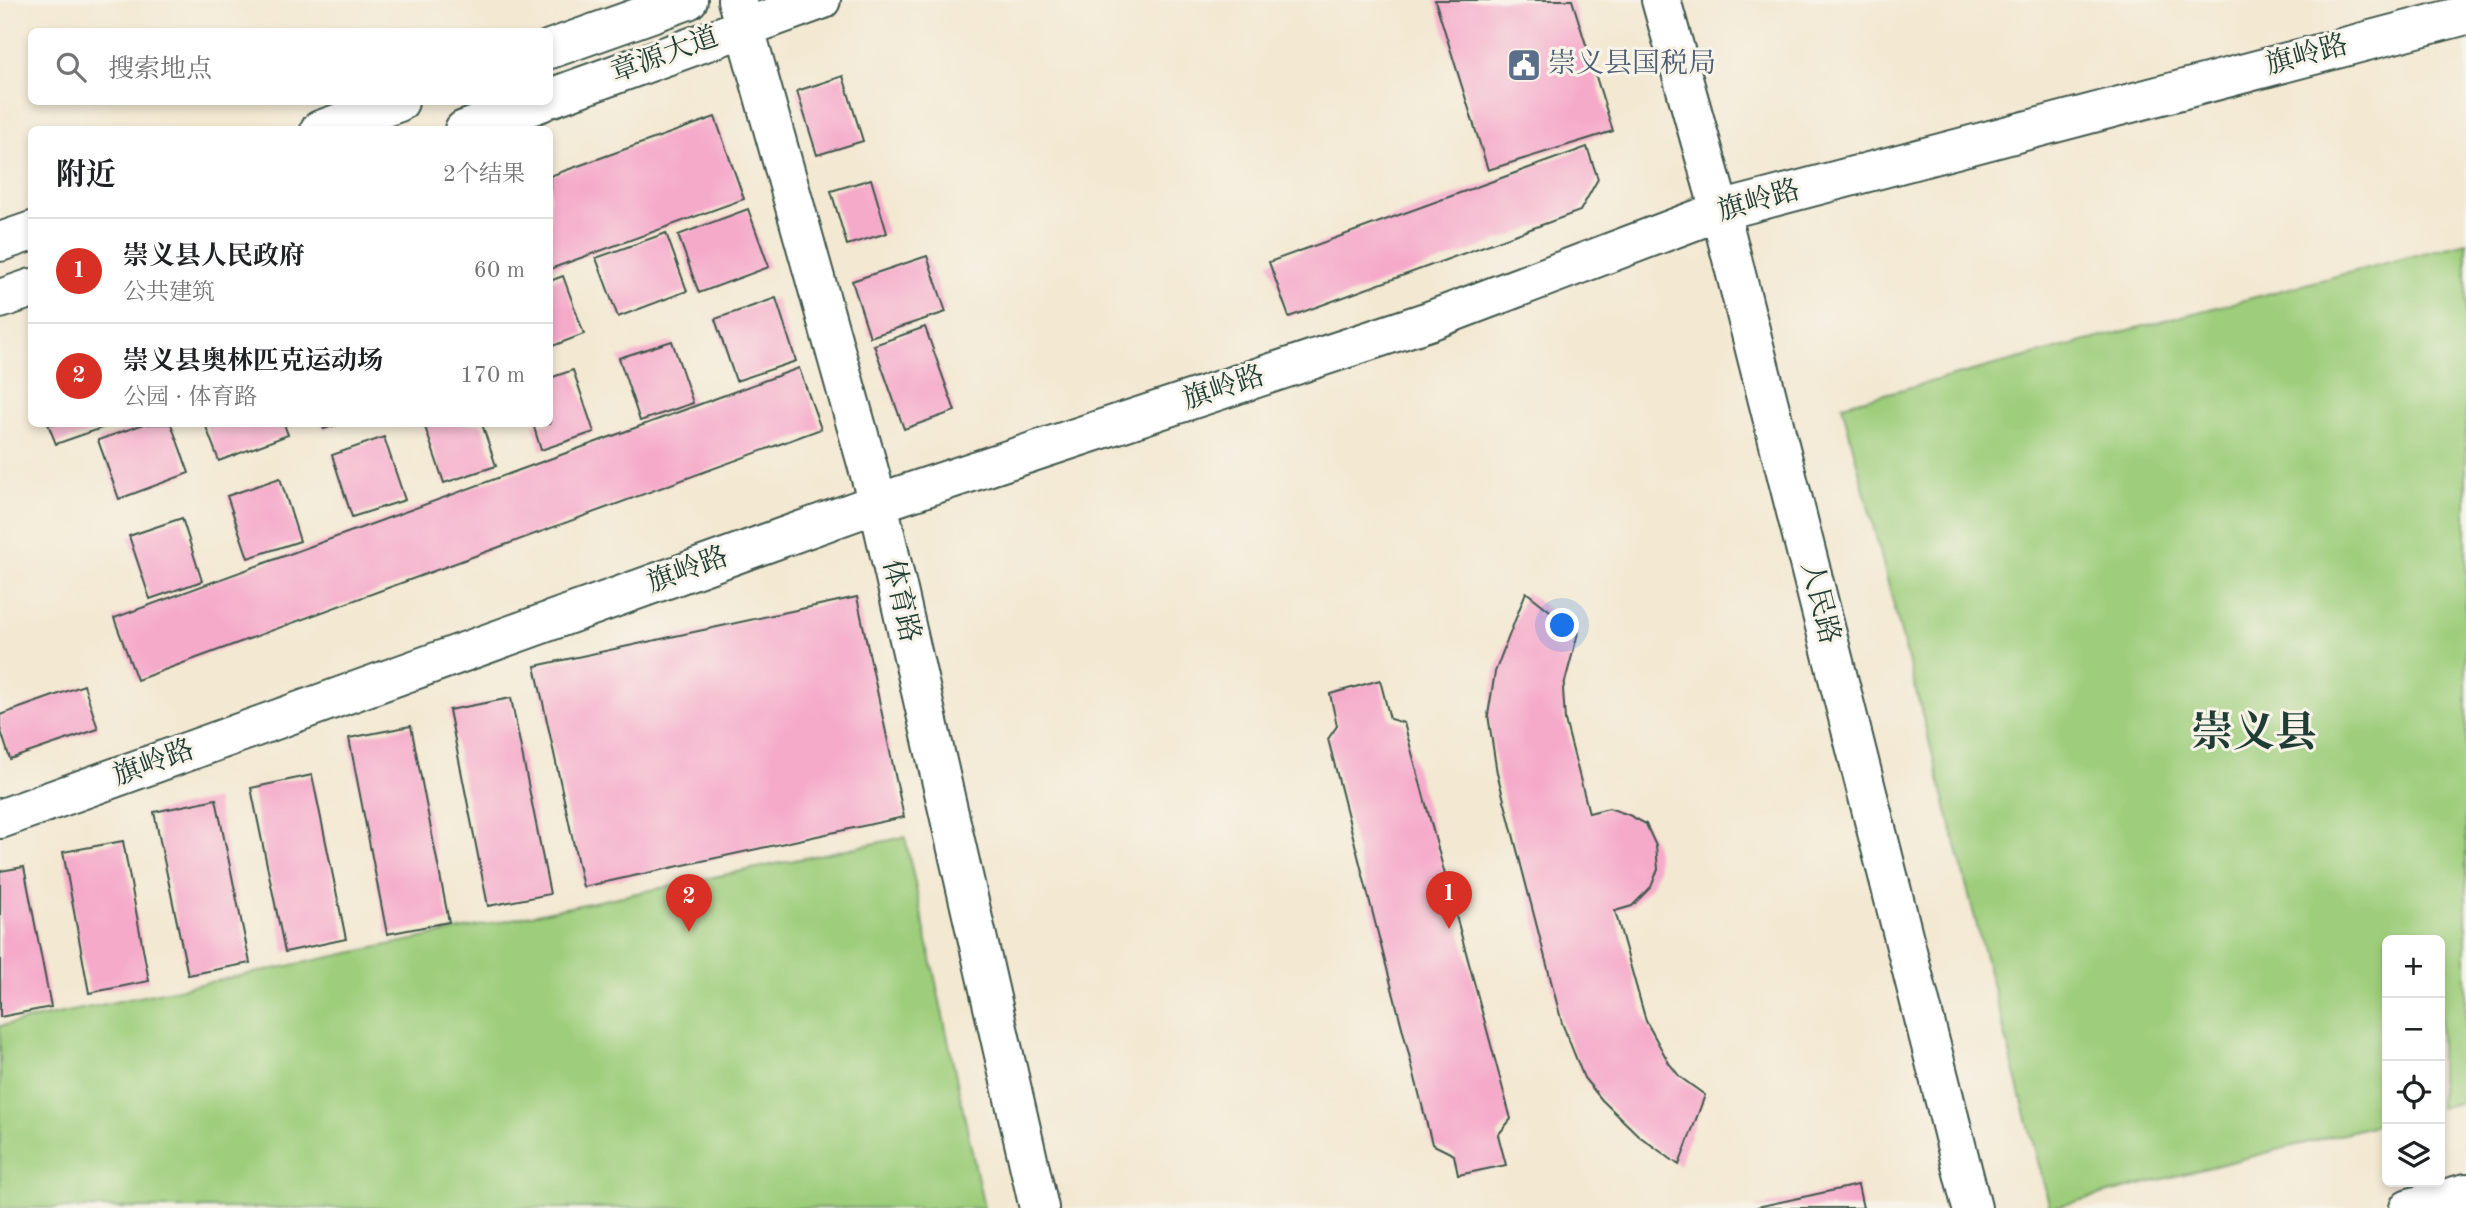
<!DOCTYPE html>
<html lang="zh">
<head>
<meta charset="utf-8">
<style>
  :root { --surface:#fff; --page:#f6f6f6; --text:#202124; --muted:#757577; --line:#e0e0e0; --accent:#d93025 }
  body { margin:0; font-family:"Old Standard TT","Noto Serif SC",serif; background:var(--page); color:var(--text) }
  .controls { position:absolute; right:21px; bottom:21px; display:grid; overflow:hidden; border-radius:10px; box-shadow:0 4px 10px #0003 }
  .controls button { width:63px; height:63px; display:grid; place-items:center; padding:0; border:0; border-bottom:2px solid var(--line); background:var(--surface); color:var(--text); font:35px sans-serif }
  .you { position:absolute; left:1563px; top:626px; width:24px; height:24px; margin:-18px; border:5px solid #fff; border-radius:50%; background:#1a73e8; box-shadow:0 0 0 10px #1a73e833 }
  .badge { display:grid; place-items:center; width:46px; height:46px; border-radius:50%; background:var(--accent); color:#fff; font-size:23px; font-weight:700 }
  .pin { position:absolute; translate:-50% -58px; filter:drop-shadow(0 2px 4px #0008) }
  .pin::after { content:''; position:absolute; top:37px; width:24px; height:21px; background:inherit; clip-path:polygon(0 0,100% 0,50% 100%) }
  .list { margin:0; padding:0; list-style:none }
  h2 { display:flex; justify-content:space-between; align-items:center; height:91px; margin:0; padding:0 28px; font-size:30px }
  h2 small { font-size:23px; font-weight:400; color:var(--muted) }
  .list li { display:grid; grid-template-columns:46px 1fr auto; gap:21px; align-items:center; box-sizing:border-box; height:105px; padding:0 28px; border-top:2px solid var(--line) }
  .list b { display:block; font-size:26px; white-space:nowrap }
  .list p { margin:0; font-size:23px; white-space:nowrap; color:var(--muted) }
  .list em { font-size:23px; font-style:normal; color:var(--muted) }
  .icon { flex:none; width:38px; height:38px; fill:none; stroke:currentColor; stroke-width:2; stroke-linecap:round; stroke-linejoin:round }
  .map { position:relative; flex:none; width:2466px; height:1208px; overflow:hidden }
  .search { position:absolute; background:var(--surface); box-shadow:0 4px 10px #0003; left:28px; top:28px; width:525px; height:77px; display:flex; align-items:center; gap:18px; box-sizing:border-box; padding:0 24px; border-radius:10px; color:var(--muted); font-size:26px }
  .panel { position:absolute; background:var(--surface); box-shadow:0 4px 10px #0003; left:28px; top:126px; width:525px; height:301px; border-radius:10px }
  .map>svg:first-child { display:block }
</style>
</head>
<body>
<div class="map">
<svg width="2466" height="1208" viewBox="0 0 2466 1208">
  <rect width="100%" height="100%" fill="#f7f3e8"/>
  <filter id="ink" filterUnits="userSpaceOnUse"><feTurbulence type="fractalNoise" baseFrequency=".0143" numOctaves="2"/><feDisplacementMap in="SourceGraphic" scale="14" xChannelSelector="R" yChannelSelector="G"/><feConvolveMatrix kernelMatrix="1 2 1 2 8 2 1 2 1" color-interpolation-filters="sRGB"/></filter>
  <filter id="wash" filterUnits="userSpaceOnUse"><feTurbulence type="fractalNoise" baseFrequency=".00686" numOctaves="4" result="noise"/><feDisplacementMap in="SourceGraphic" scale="28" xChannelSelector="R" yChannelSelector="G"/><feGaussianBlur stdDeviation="1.57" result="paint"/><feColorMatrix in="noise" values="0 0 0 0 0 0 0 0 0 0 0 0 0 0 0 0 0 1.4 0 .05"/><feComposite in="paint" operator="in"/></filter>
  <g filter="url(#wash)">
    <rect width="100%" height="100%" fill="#f3e8d2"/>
    <path fill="#9ece7c" stroke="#5e8658" stroke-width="2" d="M2466,242V1101L2440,1108V940H2387V1122L2050,1208L1842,405Z
      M905,837L984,1208H0V1026Z"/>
    <g id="blocks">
      <path fill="#f5aaca" d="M1435,0H1572L1613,131L1488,170Z
        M843,76L863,141L817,155L797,91Z
        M715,117L744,199L550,269V176Z
        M1587,147L1598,179L1580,211L1289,317L1269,262Z
        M871,179L887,233L847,245L831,191Z
        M748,209L769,267L699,293L678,235Z
        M666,233L687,291L618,317L596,258Z
        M927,256L946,312L870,337L852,281Z
        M563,276L584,334L550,347V281Z
        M776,298L796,361L736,381L715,319Z
        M925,327L955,411L904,429L874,345Z
        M672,341L693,403L640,421L619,358Z
        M799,368L821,429L137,680L114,618Z
        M573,370L594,432L541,450L533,424H550V378Z
        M48,424H113L56,444Z
        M144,424H171L189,473L119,499L98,440Z
        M205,424H284L288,435L219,461Z
        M321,424H339L324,429Z
        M424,424H482L496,466L444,483Z
        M384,437L405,500L352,517L332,455Z
        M280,478L300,541L248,558L227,496Z
        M182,518L202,581L150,599L129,536Z
        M1526,592L1578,633L1563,689L1565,720L1589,813L1609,808L1629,815L1646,824L1656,846L1658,869L1651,887L1632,906L1615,911L1646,1021L1669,1063L1680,1077L1705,1095L1679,1165L1639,1136L1602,1100L1584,1078L1562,1023L1497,773L1488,715L1495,672Z
        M857,597L904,817L583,887L535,666Z
        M1380,680L1390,719L1404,723L1511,1119L1498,1135L1506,1165L1458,1175L1454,1155L1432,1144L1328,739L1337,726L1330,694Z
        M84,685L98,729L10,759L0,728V715Z
        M511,698L550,894L488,906L449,710Z
        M411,726L449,922L387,934L349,738Z
        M312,775L346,939L285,952L251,788Z
        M216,799L250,963L188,975L154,812Z
        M123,841L149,981L89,993L63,852Z
        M24,867L51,1007L0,1017V871Z
        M1858,1185L1863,1208H1757V1207Z"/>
    </g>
  </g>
  <g filter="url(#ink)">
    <use href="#blocks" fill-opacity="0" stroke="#3f574c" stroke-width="2"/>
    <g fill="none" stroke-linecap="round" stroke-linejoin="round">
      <g stroke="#3f574c" stroke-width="42">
        <path id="tertiary" d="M737,0L878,503L1039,1208
          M1661,0L1720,211L1972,1208
          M0,819L878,503L1429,321L1720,211L2466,15"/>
      </g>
      <g stroke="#3f574c" stroke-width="42">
        <path id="primary" d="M550,49L688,0
          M550,98L821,0
          M320,130L399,102
          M464,130L541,102
          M0,242L32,231
          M0,299L32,288
          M2409,1208L2466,1193"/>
      </g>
      <use href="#tertiary" stroke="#fff" stroke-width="38"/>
      <use href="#primary" stroke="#fff" stroke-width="38"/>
    </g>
  </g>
  <defs>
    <g id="civic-square" transform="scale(1.75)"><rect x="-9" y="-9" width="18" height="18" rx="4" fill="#5c6f8a" stroke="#f7f3e8"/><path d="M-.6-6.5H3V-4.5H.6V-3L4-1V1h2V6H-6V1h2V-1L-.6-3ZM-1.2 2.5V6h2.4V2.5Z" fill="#fff"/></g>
  </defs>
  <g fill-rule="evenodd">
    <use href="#civic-square" x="1524" y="65"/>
  </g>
  <g text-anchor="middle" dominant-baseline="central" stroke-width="6" stroke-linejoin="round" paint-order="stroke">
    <g font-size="28" fill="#1f3d34" stroke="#f7f3e8">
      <text transform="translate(665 56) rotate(-20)">章源大道</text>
      <text transform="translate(2307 56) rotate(-15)">旗岭路</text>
      <text transform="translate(1759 202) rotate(-16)">旗岭路</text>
      <text transform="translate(1224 389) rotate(-18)">旗岭路</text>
      <text transform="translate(688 571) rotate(-20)">旗岭路</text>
      <text transform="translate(900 601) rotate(77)">体育路</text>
      <text transform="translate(1819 603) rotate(76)">人民路</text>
      <text transform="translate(154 764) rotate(-20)">旗岭路</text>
    </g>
    <g font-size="28" fill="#4e5e75" stroke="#f7f3e8" text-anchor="start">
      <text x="1548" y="65">崇义县国税局</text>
    </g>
    <g font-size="42" font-weight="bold" fill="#1f3d34" stroke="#f7f3e8">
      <text x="2254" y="735">崇义县</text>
    </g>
  </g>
</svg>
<div class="controls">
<button>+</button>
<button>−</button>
<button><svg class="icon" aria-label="locate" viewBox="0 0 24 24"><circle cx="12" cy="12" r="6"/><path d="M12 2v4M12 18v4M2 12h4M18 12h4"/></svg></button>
<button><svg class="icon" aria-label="layers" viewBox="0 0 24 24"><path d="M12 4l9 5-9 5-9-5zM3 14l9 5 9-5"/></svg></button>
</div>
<div class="you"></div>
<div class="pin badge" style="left:1449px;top:929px">1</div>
<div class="pin badge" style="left:689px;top:932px">2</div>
<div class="search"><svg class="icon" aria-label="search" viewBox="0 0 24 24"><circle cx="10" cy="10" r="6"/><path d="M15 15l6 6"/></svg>搜索地点</div>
<section class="panel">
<h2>附近<small>2个结果</small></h2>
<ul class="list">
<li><span class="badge">1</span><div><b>崇义县人民政府</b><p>公共建筑</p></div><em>60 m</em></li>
<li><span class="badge">2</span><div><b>崇义县奥林匹克运动场</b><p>公园 · 体育路</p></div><em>170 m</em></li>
</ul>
</section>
</div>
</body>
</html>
